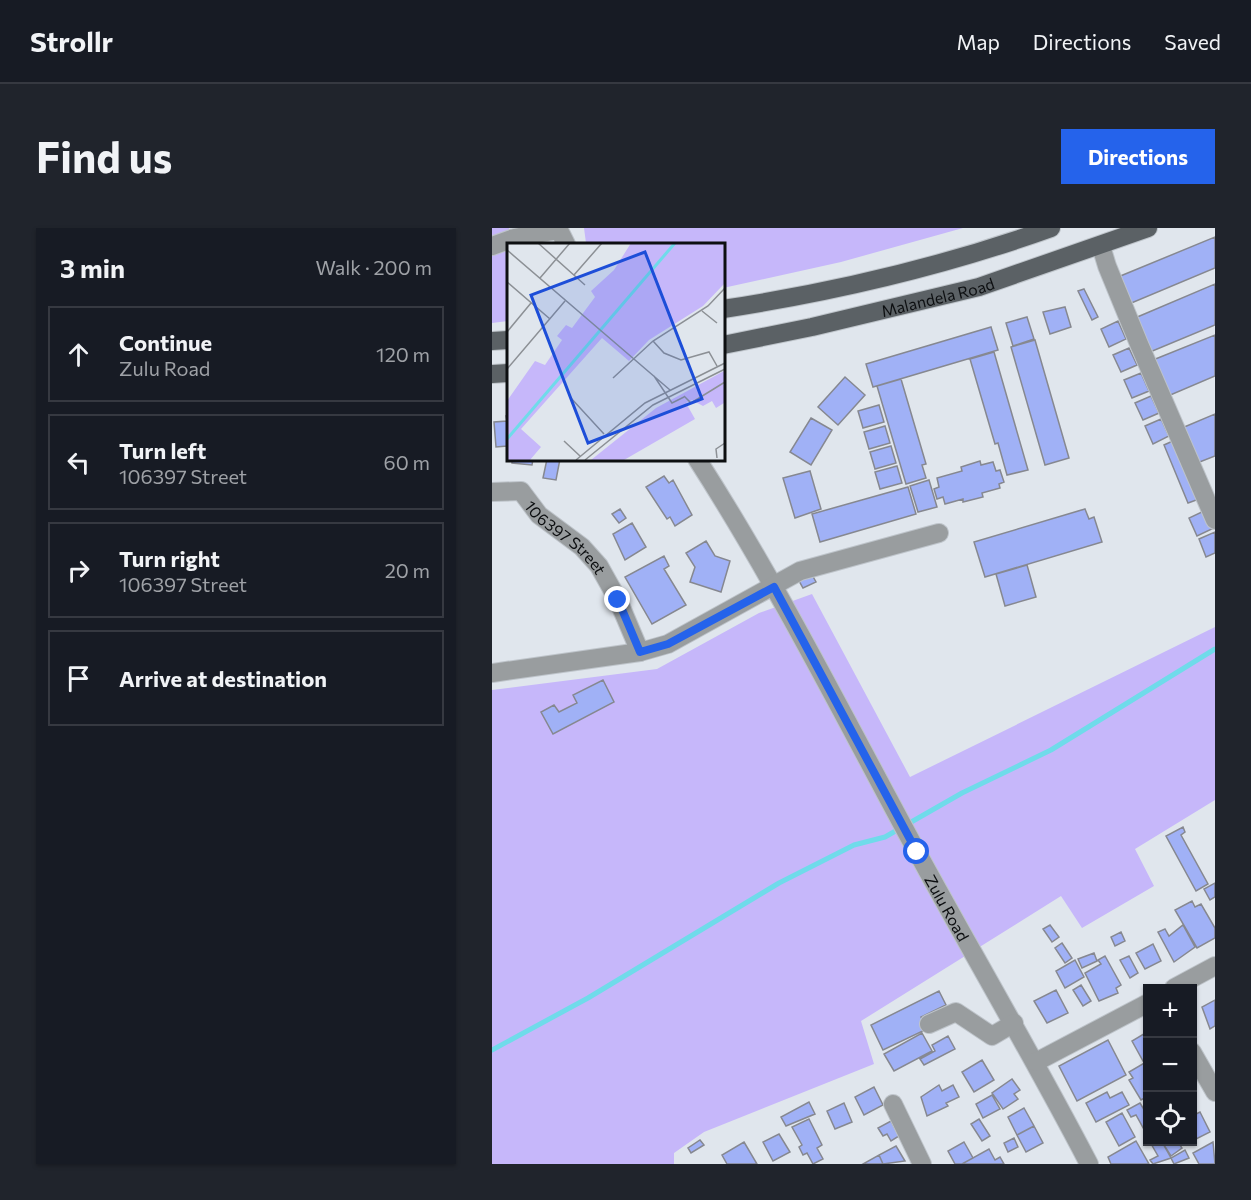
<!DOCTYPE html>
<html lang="en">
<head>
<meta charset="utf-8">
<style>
  :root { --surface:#171b24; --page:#20242c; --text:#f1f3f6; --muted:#9ea1a6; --line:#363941; --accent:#2563eb }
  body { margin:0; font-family:Commissioner,sans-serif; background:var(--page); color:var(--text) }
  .controls { position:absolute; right:18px; bottom:18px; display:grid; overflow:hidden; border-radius:0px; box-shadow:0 2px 4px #0004 }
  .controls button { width:54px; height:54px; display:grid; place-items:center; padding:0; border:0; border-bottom:2px solid var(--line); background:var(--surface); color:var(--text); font:30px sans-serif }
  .stop { position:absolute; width:18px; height:18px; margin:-14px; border:4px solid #2563eb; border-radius:50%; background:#fff }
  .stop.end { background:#2563eb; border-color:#fff; box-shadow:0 2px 6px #0008 }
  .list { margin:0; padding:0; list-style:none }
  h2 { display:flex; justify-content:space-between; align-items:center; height:78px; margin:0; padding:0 24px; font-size:26px }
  h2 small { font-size:20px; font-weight:400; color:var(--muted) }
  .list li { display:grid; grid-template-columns:39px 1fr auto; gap:18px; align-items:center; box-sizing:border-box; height:96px; margin:0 12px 12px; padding:0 12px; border:2px solid var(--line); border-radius:0px }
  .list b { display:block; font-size:22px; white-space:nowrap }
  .list p { margin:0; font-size:20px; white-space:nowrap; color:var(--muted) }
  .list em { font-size:20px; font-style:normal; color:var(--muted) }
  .icon { flex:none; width:33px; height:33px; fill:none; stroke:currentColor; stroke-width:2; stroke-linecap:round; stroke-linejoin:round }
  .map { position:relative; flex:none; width:723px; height:936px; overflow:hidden; border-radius:0px }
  header { display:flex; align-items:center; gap:36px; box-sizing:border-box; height:84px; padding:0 30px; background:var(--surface); border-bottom:2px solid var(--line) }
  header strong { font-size:28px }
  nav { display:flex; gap:33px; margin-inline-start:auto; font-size:21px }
  .intro { display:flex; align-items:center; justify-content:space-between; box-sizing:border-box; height:144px; padding:0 36px }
  h1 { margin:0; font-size:42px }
  .button { padding:15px 27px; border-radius:0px; background:var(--accent); color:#fff; font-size:21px; font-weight:700 }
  main { display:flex; gap:36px; padding:0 36px }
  aside { flex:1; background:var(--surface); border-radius:0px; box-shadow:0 2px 4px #0004 }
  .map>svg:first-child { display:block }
</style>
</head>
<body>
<header>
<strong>Strollr</strong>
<nav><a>Map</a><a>Directions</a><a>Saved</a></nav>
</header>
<div class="intro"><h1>Find us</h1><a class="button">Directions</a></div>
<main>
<aside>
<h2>3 min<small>Walk · 200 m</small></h2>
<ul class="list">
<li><svg class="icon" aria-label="ahead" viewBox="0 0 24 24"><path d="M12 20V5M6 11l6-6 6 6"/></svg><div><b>Continue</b><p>Zulu Road</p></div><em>120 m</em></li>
<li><svg class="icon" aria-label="left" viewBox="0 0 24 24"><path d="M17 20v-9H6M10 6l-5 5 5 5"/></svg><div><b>Turn left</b><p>106397 Street</p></div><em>60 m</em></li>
<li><svg class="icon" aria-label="right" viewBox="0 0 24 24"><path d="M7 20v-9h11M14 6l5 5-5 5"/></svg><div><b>Turn right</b><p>106397 Street</p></div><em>20 m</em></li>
<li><svg class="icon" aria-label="arrive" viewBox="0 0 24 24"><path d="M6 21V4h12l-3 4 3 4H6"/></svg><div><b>Arrive at destination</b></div></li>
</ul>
</aside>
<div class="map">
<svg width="723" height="936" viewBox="0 0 723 936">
  <rect width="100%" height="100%" fill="#e0e6ed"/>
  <path fill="#c6b7fa" d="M0,0H17L18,3L52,0L54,16H16V93L0,95Z
    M92,0H471L349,34L231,60V16H81L94,15Z
    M320,366L418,549L723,399V572L643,621L662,658L590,700L569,668L369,793L382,836L212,904L182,925V936H0V462L165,441L267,385Z"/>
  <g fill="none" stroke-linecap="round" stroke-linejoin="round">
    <path stroke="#6fdbea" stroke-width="5" d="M0,822L96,770L287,655L362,617L393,609L470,565L559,522L723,421"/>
  </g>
  <path fill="#a0b1f6" stroke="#868890" stroke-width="1.5" d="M723,9V40L637,76L626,49Z
    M723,56V97L658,124L643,90Z
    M592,61L606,89L600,92L586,63Z
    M573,79L579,99L558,106L551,84Z
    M535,89L542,111L521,118L514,95Z
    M626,93L634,111L617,119L609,101Z
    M499,99L506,122L381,159L374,136Z
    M723,107V148L676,168L661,132Z
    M543,112L577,230L553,237L519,119Z
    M637,120L645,137L629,144L621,127Z
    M502,124L536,242L515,247L506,215L503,216L478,131Z
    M649,145L657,163L640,170L632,152Z
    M353,149L373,167L346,197L326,179Z
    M409,151L434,236L430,237L434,250L414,256L385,158Z
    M659,168L667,185L651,192L643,175Z
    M387,177L392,194L371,200L366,183Z
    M723,186V228L705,235L690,200Z
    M14,188H16V215L15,218L4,219L2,194L15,193Z
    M319,190L340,202L319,237L298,224Z
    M669,191L677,208L661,216L653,198Z
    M393,198L398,215L377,221L372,204Z
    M683,212L707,271L696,275L672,217Z
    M399,218L404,235L383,241L378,224Z
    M20,231H41L40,237L20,235Z
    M55,231H68L64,252L51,250Z
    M488,233L489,237L501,234L504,243L508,242L512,254L507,256L508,260L490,265L491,269L471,274V271L453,276L451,269L445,271L442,261L447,259L445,250L470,243L469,239Z
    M405,238L410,255L388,261L383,244Z
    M318,243L329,281L303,290L291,250Z
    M172,248L177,255L181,252L200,287L183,298L178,289L175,291L154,259Z
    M437,252L445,279L426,284L418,258Z
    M416,259L424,286L328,314L320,286Z
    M128,281L134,290L127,295L120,286Z
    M593,281L597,291L602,289L610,314L493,349L482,314Z
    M714,282L722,300L705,308L697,290Z
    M140,295L154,319L133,332L121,306Z
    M723,304V325L714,329L707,311Z
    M214,313L223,328L238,333L229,364L198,354L203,339L194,325Z
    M172,328L177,338L172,341L194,377L160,396L133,349Z
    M535,337L544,369L513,378L504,346Z
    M319,345L324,354L311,360L306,351Z
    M111,452L122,474L61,506L49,484L62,477L67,484L85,475L81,467Z
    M691,599L693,604L689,607L716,656L704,663L674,608Z
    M723,655V669L718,672L712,661Z
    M700,673L703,679L709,676L723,700V710L705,720L683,682Z
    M558,697L567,709L560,714L551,701Z
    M691,697L703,719L682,734L666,704L673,701L677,708Z
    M629,704L633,713L623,718L619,709Z
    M570,715L580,730L573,735L563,720Z
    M661,716L669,733L653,741L644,725Z
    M602,725L605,733L590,740L586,731Z
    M613,728L629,757L624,760L626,765L607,773L593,745L609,736L606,732Z
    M637,728L646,745L638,750L628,732Z
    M583,732L592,749L573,760L564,743Z
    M589,757L599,773L591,778L581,762Z
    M564,762L576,785L555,795L542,773Z
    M447,763L454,777L429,789L435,801L391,822L379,797Z
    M723,772V798L718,801L710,779Z
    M655,804L656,830L651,833L640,813Z
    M430,805L440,823L402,843L392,826Z
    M456,808L463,821L432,837L428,831L443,823L440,817Z
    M616,812L634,847L585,873L567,838Z
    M490,832L502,852L482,864L470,844Z
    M654,834L656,868L649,872L637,852L641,850L637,844Z
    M520,851L528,862L522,866L526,871L511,881L500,865Z
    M447,857L450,863L461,857L467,869L454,875L456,878L435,888L429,869Z
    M382,859L391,877L372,887L363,869Z
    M615,864L618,870L630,864L637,877L604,894L594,875Z
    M500,867L508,881L491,890L484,876Z
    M317,874L323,886L294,898L289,889Z
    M352,875L360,894L343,901L335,883Z
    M648,875L656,888L654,905L644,887L639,889L635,882Z
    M532,880L542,898L525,907L516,889Z
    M708,884L718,904L700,913V888Z
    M630,885L643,909L627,918L614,894Z
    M317,891L330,917L325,920L331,931L321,936L315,925L311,927L307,919L310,917L300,899Z
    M487,891L498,908L490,913L479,896Z
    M399,893L407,908L399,913L395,906L391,908L386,900Z
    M542,898L551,915L534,924L525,907Z
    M287,906L298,924L281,933L271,914Z
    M522,910L526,919L516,924L512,915Z
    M208,912L212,917L199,925L196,920Z
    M644,913L657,936H619L616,929Z
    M252,914L265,936H235L230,927Z
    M472,914L481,930L470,936H463L456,923Z
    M658,914H670L679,930L661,936L658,932L666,928Z
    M670,914H686L690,920L679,928Z
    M721,914L723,936H707L701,925Z
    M404,918L413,933L391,936L387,927Z
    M497,921L503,932L508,929L512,936H470Z
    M693,922L697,930L682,936L679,930Z
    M387,927L391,936H371Z"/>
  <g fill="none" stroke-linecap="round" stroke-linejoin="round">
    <g stroke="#bec4ca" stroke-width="20">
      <g id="minor">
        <path d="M0,18L22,10L67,2L74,16"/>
        <path d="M609,18L615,38L647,116L723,292"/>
        <path id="s1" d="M205,231C286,357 353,491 424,622C481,727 542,830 597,936"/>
        <path id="s2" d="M0,264L29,263L47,287L90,319L107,338L126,372L148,424"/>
        <path d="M0,445L148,424L176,416L308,343L447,305"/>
        <path d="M682,760L723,738"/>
        <path d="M437,796L464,784L500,808L522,795"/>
        <path d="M700,824L723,864"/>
        <path d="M544,834L656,775"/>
        <path d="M401,876L430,936"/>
      </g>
    </g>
    <g stroke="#bec4ca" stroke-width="20">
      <g id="major">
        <path d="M231,81C342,64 453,38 559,0"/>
        <path d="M0,113L16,112"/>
        <path id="s3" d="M231,117L320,99L487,59L656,0"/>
        <path d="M0,146L16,145"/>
      </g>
    </g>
    <use href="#minor" stroke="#999d9f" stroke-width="18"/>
    <use href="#major" stroke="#5b6165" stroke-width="18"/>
  </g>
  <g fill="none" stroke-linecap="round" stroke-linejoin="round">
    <path stroke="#2563eb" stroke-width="8" d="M126,372L148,424L176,416L282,359L425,624"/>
  </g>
  <g text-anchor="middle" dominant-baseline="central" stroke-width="4.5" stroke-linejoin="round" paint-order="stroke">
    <g font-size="16" fill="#0d0f11" stroke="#e0e6ed">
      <text stroke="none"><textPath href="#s3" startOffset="220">Malandela Road</textPath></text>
      <text stroke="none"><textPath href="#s2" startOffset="94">106397 Street</textPath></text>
      <text stroke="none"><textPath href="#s1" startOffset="514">Zulu Road</textPath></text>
    </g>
  </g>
  <g transform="translate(15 15)">
    <rect width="218" height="218" fill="#e0e6ed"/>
    <path d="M124,0H217V41L196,63L142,97L122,118L95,95L14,186L34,204L23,217H0V158L28,118L38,122L55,97L50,93L59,82L65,85L88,54L84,48L107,27ZM217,128V160L209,165L205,158L196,163L185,157L179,160L188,176L117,217H84L149,165Z" fill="#c6b7fa"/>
    <path fill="none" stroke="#6fdbea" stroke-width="3" d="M0,196L168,0"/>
    <path fill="none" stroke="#8c9095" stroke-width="1.5" d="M31,0L78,42M0,7L163,147M67,32L95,0M33,35L63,0M0,39L43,76M195,68L210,80M0,89L24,60M146,98L157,110L174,117L202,109L210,123M0,126L58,58M147,133L165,160L177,154M106,135L146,98L201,63L218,45M177,153L184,160L218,139M63,154L97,191M57,198L73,213M210,215L209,206L218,200M69,217L138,160L218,120M78,217L146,162L218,126"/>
    <path fill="#1d4ed8" fill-opacity="0.15" stroke="#1d4ed8" stroke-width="3" d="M138,9L195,156L81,200L24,52Z"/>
    <rect width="218" height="218" fill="none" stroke="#0d0f11" stroke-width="3"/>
  </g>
</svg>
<div class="controls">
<button>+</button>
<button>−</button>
<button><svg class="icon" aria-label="locate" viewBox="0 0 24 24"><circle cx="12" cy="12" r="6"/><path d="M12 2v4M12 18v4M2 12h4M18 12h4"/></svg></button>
</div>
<div class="stop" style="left:425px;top:624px"></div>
<div class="stop end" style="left:126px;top:372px"></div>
</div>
</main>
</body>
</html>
